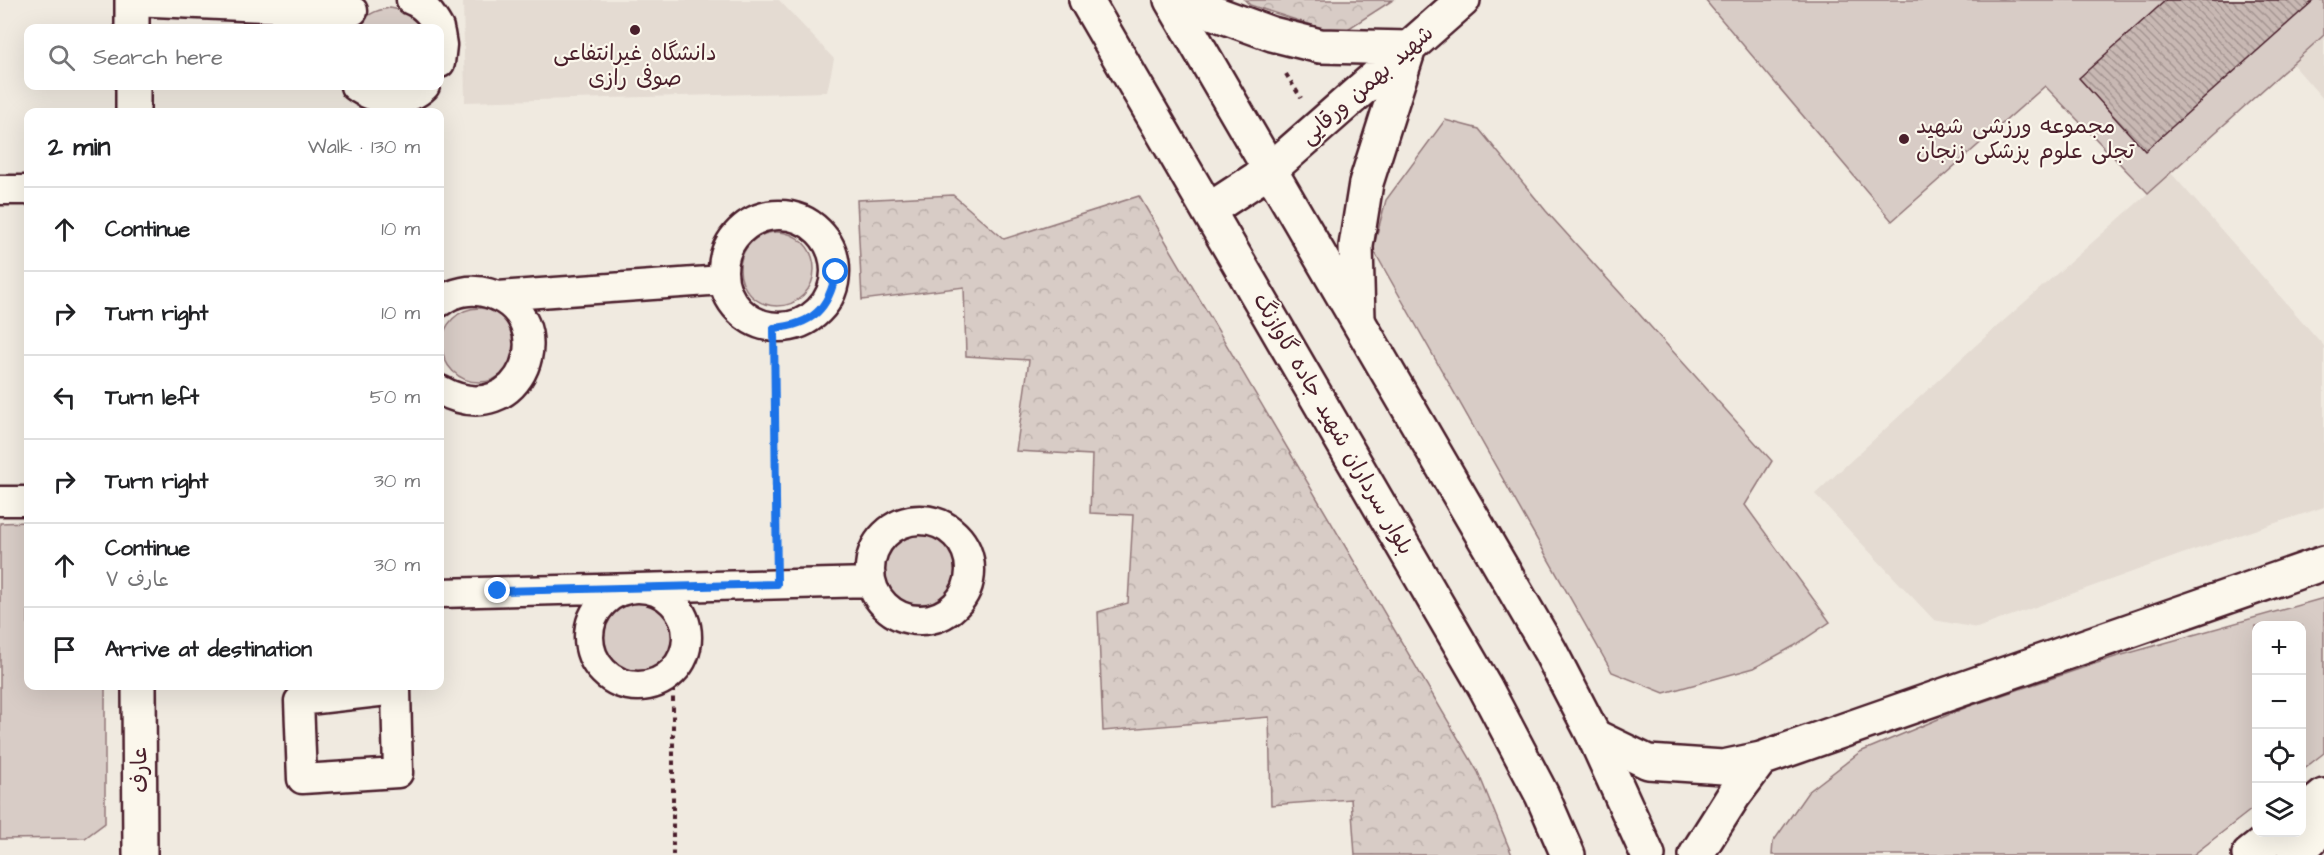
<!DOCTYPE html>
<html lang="en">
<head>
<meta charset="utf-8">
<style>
  :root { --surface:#fff; --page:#f2f2f2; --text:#202124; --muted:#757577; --line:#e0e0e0 }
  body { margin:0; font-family:"Architects Daughter","Playpen Sans Arabic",sans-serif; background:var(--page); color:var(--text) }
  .controls { position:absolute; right:18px; bottom:18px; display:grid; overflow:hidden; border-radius:12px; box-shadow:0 6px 24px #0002 }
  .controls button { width:54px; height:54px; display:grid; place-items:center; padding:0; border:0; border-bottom:2px solid var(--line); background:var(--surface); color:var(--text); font:30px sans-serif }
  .stop { position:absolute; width:18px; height:18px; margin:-14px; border:4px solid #1a73e8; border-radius:50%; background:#fff }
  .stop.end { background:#1a73e8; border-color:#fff; box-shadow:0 2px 6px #0008 }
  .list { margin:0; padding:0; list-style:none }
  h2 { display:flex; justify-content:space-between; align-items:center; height:78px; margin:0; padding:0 24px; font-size:26px }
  h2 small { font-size:20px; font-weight:400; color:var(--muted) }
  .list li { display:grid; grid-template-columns:39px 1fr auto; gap:18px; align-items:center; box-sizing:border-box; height:84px; padding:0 24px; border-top:2px solid var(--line) }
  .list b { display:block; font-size:22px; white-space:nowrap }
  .list p { margin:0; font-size:20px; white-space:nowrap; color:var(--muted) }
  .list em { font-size:20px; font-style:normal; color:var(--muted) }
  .icon { flex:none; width:33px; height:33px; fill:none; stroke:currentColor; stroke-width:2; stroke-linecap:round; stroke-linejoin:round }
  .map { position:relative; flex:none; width:2324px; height:855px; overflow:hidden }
  .search { position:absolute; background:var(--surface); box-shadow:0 6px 24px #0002; left:24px; top:24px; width:420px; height:66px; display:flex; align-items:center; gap:15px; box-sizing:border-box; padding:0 21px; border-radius:12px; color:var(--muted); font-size:22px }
  .panel { position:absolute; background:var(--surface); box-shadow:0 6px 24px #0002; left:24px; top:108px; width:420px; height:582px; border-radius:12px }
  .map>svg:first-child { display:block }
</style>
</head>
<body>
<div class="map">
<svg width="2324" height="855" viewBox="0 0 2324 855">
  <defs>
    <pattern id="park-crowns" width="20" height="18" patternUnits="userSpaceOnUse" patternTransform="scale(1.5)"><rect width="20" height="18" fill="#d8ccc6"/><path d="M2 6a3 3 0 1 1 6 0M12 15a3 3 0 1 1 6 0" fill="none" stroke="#bbafaa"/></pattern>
    <pattern id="building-back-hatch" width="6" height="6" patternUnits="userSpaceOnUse" patternTransform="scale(1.5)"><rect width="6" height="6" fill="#c8b8b3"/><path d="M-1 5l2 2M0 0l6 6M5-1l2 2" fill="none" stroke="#a49592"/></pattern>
  </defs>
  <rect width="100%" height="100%" fill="#f0eae0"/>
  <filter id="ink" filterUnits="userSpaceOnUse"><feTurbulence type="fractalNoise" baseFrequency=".0167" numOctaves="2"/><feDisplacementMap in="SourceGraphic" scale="12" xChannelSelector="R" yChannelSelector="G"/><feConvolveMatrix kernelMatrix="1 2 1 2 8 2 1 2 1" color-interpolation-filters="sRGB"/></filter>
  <g filter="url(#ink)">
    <path fill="#e4dbd2" d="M463,0H779L834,59L827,92L465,102Z
      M2324,32V100L2290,61Z
      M2171,173L2324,346V507L2182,554L1977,628L1934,620L1815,494L1975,346Z"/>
    <path fill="#d8ccc6" stroke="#917678" stroke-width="1.5" d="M1705,0H2324V35L2148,193L2045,86L1892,221Z
      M390,8C406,10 413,16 424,28H358C365,15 375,10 390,8Z
      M1445,120L1479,129L1546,211L1772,461L1745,505L1830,622L1794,646L1754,668L1664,693L1612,672L1373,249L1386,200Z
      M740 269a37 37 0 1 1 74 0a37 37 0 1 1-74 0Z
      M442 345a37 37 0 1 1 74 0a37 37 0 1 1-74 0Z
      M28,522V686H105V823L85,838L0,839V523Z
      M882 567a37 37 0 1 1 74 0a37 37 0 1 1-74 0Z
      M2324,598V753L2302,770V626H2256V806L2193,855H1772L1773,842L1808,792L1860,752L1967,707L2115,657Z
      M600 638a37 37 0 1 1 74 0a37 37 0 1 1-74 0Z"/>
    <path fill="url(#park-crowns)" stroke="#917678" stroke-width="1.5" d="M1245,0H1393L1340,34L1250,5Z
      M953,195L1004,239L1139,196L1478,772L1512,855H1355L1351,799L1271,805L1269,717L1103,731L1098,612L1128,603L1133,515L1090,513L1092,455L1016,451L1029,360L966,356L964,287L862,300L857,200Z"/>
    <path fill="url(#building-back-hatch)" stroke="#4a1f2b" stroke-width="1.5" d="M2166,0H2314L2145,151L2079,78Z"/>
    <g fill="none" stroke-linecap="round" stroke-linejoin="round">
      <g stroke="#4a1f2b" stroke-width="33">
        <path id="minor" d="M411,0C425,5 432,16 439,28
          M132,1L353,11
          M440,33L442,45L440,63
          M355,86C375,101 406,105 425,86
          M0,190H28
          M723 271a56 56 0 1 1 112 0a56 56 0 1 1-112 0Z
          M498,296L723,280
          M440,302C453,292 471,288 488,293C565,315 523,436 440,390
          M0,501H28
          M870 570a50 50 0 1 1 100 0a50 50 0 1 1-100 0Z
          M589 637a49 49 0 1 1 98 0a49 49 0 1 1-98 0Z
          M440,593L871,582
          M396,686V690L398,773L302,779L299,701L396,690"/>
      </g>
      <g stroke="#4a1f2b" stroke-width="38">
        <path id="tertiary" d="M132,0V28
          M1178,0L1272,34L1320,46L1409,48L1366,183L1356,246L1358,319
          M133,86V112
          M1270,170L1463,0
          M139,686L140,855
          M1594,736L1648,762L1723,767L1761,759L2324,563
          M2302,814L2324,796
          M1696,855L1734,795L1761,759
          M2249,855L2278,832"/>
      </g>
      <g stroke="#4a1f2b" stroke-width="38">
        <path id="secondary" d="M1086,0L1485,687L1542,795L1568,855
          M1171,0L1550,651L1594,736L1648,855
          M1209,210L1270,170
          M2295,855L2324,826"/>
      </g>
      <path stroke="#4a1f2b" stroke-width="4" stroke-dasharray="4.5 4.5" stroke-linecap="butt" d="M1286,74L1301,98
        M774,328L777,552
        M673,855V671"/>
      <use href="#minor" stroke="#fbf7ec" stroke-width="28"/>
      <use href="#tertiary" stroke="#fbf7ec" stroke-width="33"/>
      <use href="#secondary" stroke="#fbf7ec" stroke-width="33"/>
    </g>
  </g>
  <g fill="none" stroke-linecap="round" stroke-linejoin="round" filter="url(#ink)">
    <path stroke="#1a73e8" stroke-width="8" d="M498,591L777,584L774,328C812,325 829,309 836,272"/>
  </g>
  <g fill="#4a1f2b" stroke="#fbf7ec" stroke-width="2">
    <circle cx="635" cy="30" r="6"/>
    <circle cx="1904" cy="139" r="6"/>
  </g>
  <g text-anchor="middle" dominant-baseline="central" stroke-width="4.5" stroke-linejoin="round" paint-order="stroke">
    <g font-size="22" fill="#4a1f2b" stroke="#fbf7ec">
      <text x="635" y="53">دانشگاه غیرانتفاعی<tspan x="635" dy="25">صوفی رازی</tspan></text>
      <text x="1916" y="126" text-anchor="start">مجموعه ورزشی شهید<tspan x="1916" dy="25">تجلی علوم پزشکی زنجان</tspan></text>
    </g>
    <g font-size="22" fill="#4a1f2b" stroke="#fbf7ec">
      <text transform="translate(1367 85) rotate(-41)">شهید بهمن ورقایی</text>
      <text transform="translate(1333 424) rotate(60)">بلوار سرداران شهید جاده گاوازنگ</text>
      <text transform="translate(140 770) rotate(-91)">عارف</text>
    </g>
  </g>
</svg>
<div class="controls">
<button>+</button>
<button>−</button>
<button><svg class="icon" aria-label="locate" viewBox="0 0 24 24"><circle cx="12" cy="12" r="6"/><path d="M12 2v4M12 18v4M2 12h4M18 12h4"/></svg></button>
<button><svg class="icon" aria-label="layers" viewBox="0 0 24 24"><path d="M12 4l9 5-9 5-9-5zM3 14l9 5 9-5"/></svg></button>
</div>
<div class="stop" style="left:836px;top:272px"></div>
<div class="stop end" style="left:498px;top:591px"></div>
<div class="search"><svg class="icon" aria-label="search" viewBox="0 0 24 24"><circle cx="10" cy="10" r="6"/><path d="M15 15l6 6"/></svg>Search here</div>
<section class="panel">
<h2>2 min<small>Walk · 130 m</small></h2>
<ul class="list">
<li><svg class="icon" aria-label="ahead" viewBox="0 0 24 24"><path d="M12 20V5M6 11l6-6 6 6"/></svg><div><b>Continue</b></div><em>10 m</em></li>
<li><svg class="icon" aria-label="right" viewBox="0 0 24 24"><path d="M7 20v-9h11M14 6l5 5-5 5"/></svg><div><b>Turn right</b></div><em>10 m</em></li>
<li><svg class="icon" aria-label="left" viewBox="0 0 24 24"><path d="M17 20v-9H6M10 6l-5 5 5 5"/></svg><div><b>Turn left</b></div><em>50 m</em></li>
<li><svg class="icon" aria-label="right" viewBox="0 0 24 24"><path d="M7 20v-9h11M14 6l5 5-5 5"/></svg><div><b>Turn right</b></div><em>30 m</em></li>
<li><svg class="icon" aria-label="ahead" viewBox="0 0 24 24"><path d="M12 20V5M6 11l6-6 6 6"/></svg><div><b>Continue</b><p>عارف ۷</p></div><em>30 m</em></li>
<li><svg class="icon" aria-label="arrive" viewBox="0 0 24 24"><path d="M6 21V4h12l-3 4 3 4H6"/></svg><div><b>Arrive at destination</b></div></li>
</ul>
</section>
</div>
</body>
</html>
